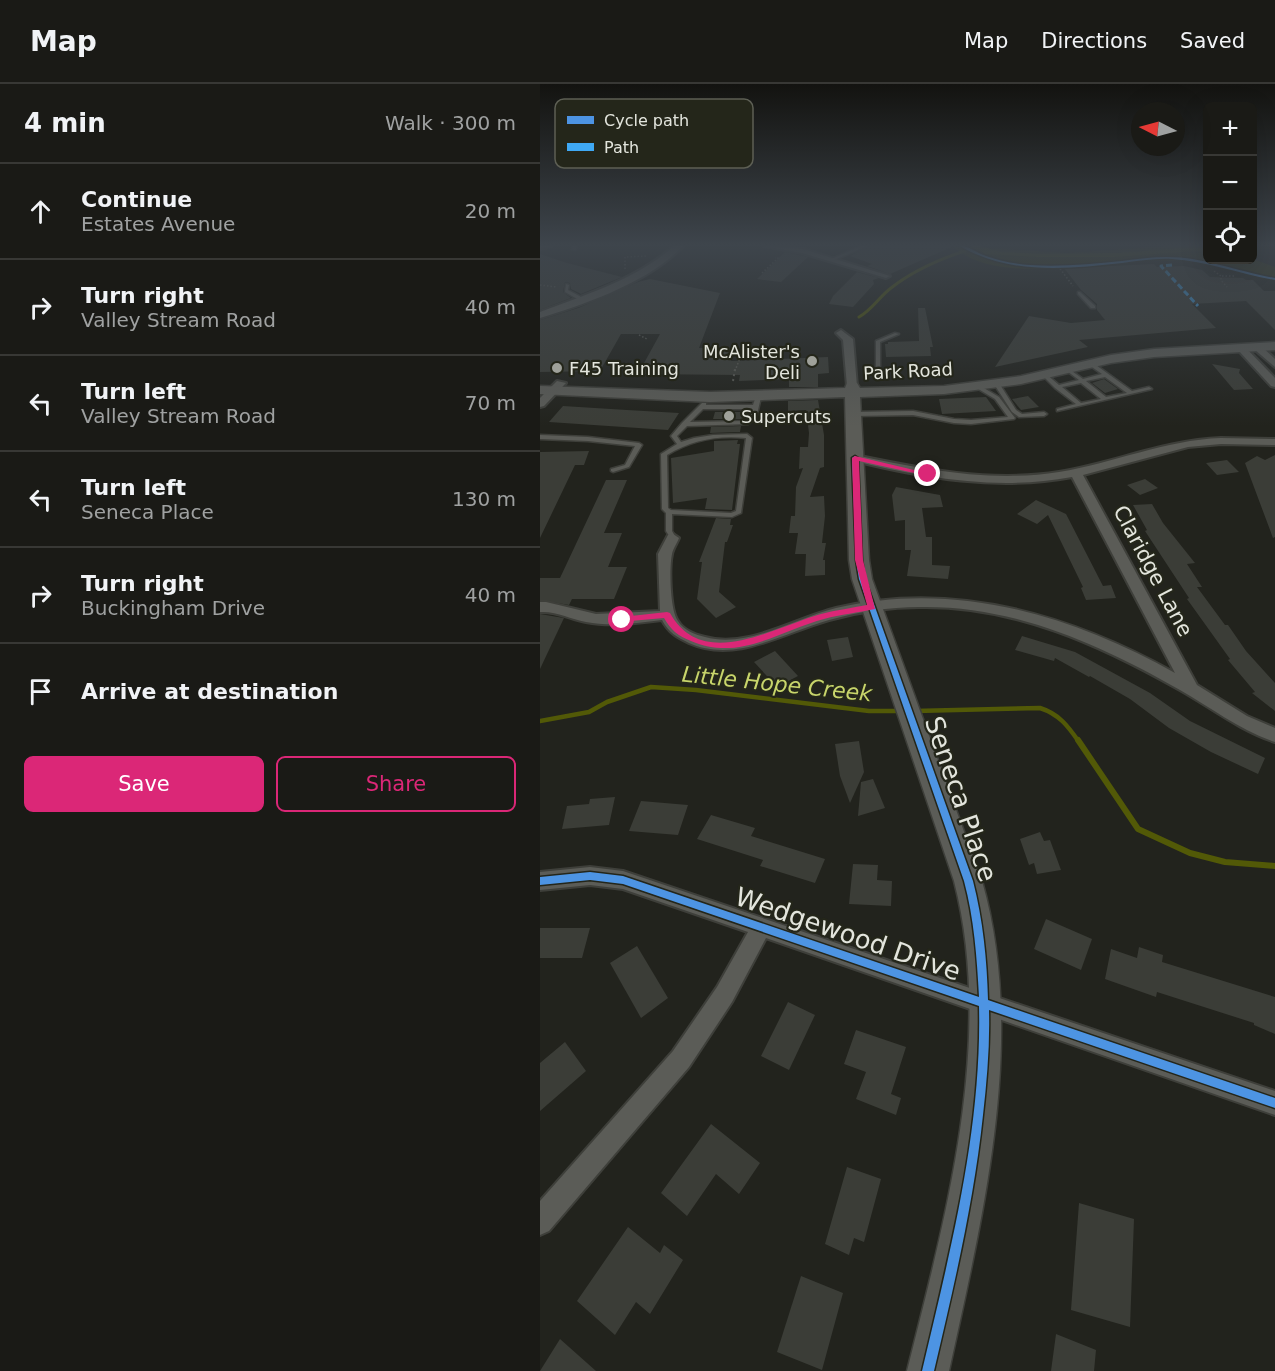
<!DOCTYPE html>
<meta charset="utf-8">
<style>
:root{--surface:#1a1a16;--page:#23231f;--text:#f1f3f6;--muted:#9fa1a1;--line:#383835;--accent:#db2777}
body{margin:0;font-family:"DejaVu Sans",sans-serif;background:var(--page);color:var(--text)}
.controls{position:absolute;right:18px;top:18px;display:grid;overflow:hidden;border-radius:9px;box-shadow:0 6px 24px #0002}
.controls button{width:54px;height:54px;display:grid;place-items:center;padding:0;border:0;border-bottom:2px solid var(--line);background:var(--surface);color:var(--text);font:30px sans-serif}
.compass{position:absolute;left:591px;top:18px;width:54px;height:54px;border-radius:50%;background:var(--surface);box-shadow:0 6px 24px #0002;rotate:276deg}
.stop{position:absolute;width:18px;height:18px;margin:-14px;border:4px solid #db2777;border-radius:50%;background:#fff}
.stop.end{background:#db2777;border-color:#fff;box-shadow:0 2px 6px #0008}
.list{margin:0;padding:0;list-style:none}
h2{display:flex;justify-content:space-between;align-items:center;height:78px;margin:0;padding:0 24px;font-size:26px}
h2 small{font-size:20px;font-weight:400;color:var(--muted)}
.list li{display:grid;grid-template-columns:39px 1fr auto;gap:18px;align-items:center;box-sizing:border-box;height:96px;padding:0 24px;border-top:2px solid var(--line)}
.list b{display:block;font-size:22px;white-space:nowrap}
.list p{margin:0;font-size:20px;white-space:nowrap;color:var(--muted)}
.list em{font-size:20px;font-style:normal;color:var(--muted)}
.actions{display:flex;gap:12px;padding:18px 24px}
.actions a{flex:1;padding:14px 0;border:2px solid var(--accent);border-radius:9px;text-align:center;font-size:21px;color:var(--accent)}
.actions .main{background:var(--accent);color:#fff}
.icon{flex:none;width:33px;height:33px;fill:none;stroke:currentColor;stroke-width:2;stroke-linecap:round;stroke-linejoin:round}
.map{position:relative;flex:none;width:735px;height:1287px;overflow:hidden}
header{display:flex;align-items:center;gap:36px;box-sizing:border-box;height:84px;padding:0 30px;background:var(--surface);border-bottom:2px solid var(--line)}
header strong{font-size:28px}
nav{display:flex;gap:33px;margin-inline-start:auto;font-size:21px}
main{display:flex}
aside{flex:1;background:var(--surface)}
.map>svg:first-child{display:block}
</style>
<header>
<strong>Map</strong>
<nav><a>Map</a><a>Directions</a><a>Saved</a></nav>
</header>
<main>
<aside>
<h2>4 min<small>Walk · 300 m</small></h2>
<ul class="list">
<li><svg class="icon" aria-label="ahead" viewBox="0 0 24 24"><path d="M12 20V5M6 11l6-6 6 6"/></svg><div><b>Continue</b><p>Estates Avenue</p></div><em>20 m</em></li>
<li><svg class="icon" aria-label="right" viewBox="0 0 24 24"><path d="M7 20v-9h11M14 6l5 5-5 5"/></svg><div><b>Turn right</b><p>Valley Stream Road</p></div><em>40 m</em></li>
<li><svg class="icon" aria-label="left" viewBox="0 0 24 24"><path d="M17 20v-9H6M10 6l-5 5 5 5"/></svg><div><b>Turn left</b><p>Valley Stream Road</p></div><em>70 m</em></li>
<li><svg class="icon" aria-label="left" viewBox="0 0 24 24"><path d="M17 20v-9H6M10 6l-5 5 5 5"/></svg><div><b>Turn left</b><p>Seneca Place</p></div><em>130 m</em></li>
<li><svg class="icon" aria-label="right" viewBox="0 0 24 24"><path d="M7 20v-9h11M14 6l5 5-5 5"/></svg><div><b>Turn right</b><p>Buckingham Drive</p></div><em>40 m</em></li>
<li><svg class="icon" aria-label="arrive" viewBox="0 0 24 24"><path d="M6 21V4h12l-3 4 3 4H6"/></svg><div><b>Arrive at destination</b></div></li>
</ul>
<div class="actions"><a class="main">Save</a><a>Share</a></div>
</aside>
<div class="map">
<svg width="735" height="1287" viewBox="0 0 735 1287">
<rect width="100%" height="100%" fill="#22231d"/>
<path fill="#393e0e" d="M413 162 527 169 628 162H667L668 176 713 175 735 183V197C706 190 676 179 646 177 629 177 612 176 595 177 547 180 451 200 413 162Z"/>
<path fill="#525907" d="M431 162H440L461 168 503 170 578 169 667 162 668 166 573 173H499L446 170Z"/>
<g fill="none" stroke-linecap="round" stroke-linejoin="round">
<path stroke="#525907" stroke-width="3" d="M319 233C332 226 339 213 351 204 375 185 407 172 437 163"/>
<g stroke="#525907" stroke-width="4.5">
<path d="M375 627 500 624C519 630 528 642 539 658"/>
<path d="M0 637 49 628 67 618 111 603 156 606 329 627H363"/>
</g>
<path stroke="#525907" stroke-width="6" d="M538 656 598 745 650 769 685 778 735 782"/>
</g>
<g fill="#3b3d37">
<path d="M329 162H414L350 190 327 182 332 180 310 172Z"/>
<path d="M245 168 268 173 241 198 217 195Z"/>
<path d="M0 170 27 179 82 193 41 210 31 205 30 199 25 198 23 208 31 214 0 226Z"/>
<path d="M614 180 617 183 644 182 662 186 670 193 703 194 706 196H713L724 207H735V246L706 217 652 220 676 244 539 256 548 263 455 283 489 232 531 239 565 236 557 226V220L541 206 524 184Z"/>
<path d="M317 188 339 194 333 196 334 200 313 223 289 220 293 212Z"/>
<path d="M110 195 180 209 159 264 196 265 191 277 288 273 289 289 278 290V303H249V295L199 297 200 291 98 290 120 250H81L60 287 0 288V236L38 224 98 198Z"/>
<path d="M378 224H385L393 263H390L391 272 346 273 345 260H348V258L379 257Z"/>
<path d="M672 280 700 285 699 289 713 305 694 306Z"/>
<path d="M564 295 578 305 565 309 552 299Z"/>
<path d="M488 312 499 323 481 326 472 315Z"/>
<path d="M446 313 456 327 402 330 399 315Z"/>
<path d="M278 316 284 351V383L280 384 270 413 284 412 285 432 282 459H286L283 476H285V491L265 492 266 470H255L258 449H249L251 432H255L256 403 263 384 259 385 260 363H268L269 349 266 326 248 327V317Z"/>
<path d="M23 322 87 326 139 329 128 346 9 338Z"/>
<path d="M175 328H205L203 335H173Z"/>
<path d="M201 342 200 348 170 349 171 343Z"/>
<path d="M198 356 197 360H200L192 426 165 425 167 414 133 419 131 374 174 367V357Z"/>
<path d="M49 367 44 381H35L0 454V368Z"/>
<path d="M735 371V453L733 454 705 379 717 372 725 376Z"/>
<path d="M687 376 699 388 677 391 666 379Z"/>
<path d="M605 395 618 404 600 411 587 401Z"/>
<path d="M66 396H87L64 449H82L68 483H87L74 515H32L29 521 0 516V494H20Z"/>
<path d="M356 403 400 411 403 423 382 424 386 453H392V481L410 482 408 495 367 492 371 466H365V436L355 437 352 411Z"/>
<path d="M496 416 526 430 563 502 571 501 576 514 546 516 541 504 543 503 508 431 497 440 477 430Z"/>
<path d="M612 420 623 439 655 479 647 480 662 503H657L685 541H688L706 567 735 599V627L712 609 715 608 688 576 690 575 647 515 649 514 605 447 607 446 593 421Z"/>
<path d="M176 434 191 435 190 441H193L187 458H185L179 508 196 523 176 534 157 515 162 478H159Z"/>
<path d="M0 530 24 534 0 585Z"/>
<path d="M482 552 535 568 610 609 650 637 725 674 718 690 671 668 629 644 590 615 550 592 549 593 515 574 514 577 475 566Z"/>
<path d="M308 553 313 573 292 577 287 556Z"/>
<path d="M235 567 258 592 237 603 214 578Z"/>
<path d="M319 657 324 688 310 719 300 692 295 660Z"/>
<path d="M333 695 345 724 318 732 321 698Z"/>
<path d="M75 713 69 741 22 745 27 722 49 720 50 715Z"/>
<path d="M101 717 148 721 138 751 89 747Z"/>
<path d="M171 731 215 744 211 752 285 775 275 799 220 782 223 776 157 755Z"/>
<path d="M500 748 504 757 510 756 521 786 497 790 494 779 489 781 480 755Z"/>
<path d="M313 780 338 781 337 796 352 797 351 822 309 820Z"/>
<path d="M506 835 552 855 541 886 494 865Z"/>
<path d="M0 844H50L42 874H0Z"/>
<path d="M97 862 128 914 101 934 70 879Z"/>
<path d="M599 863 623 871 622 878 735 913V950L714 941V939L617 908 616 913 565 895 571 865 597 874Z"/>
<path d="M248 918 275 931 249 986 221 972Z"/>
<path d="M316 946 366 963 351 1010 361 1014 356 1031 316 1015 326 988 304 980Z"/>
<path d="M25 958 46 987 0 1027V979Z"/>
<path d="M171 1040 220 1079 199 1110 176 1090 147 1132 121 1109Z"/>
<path d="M307 1083 341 1095 324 1158 314 1154 309 1171 285 1160Z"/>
<path d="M539 1119 594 1135 590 1243 531 1226Z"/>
<path d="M88 1143 120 1169 124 1161 143 1176 110 1230 96 1218 75 1251 37 1217Z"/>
<path d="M261 1192 303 1209 282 1286 237 1268Z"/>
<path d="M516 1250 556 1266 554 1287H511Z"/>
<path d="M20 1255 56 1287H0Z"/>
</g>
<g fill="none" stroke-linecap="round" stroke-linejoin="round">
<defs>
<g id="lane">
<path d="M33 162H37L35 166 32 165Z"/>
<path d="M321 162H327L292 177 289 176Z"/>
<path d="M26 200 29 201 28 206 43 214V216H39L25 208Z"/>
<path d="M538 208H540L555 222V224H551L538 210Z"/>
<path d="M355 249 359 250 340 258V282L336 283V257Z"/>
<path d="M549 279H553L592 307 609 303 612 305 517 327V325L536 320 515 304 502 291 506 290 519 301 539 296 527 287V285H529L543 295 562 290 549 281ZM565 293 587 309 566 313 546 297ZM541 299 561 315 541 319 522 303Z"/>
<path d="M455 299H459L476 326 482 330 504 328 507 330 504 332 479 333 472 328 454 300Z"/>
<path d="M437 300 459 313 475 334 474 335 431 340 414 339 373 331 314 332 311 330 314 328 373 327 414 335 431 336 468 333 455 315 435 303 434 302Z"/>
<path d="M216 312 221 313 216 335 208 340 147 342 137 352 141 358 154 354 173 351 207 350 212 354 201 429 192 433 132 430V447L136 454 135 455H131L126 447V429L122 425 121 370 137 360 131 352 142 339 162 319H166V321H213ZM163 325H212L210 334 205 337 150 338ZM206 354 196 427 191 429 131 426 128 424 127 371C151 356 179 351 206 354Z"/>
<path d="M0 351 48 353 99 359 102 361 89 383 73 388 71 387V385L85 381 95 362 48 357 0 355Z"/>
</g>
<g id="street">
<path d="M0 162H11L0 165Z"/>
<path d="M134 162H143C109 198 46 220 0 234V228C47 210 95 196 134 162Z"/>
<path d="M224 162 263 165 350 192 346 194 262 169Z"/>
<path d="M301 246 313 255 317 302 312 305 307 302 303 256 296 249Z"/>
<path d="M714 261H720L735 275V283L714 265Z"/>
<path d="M698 262H704L735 294V303L731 302 698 266Z"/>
<path d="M17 297 26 299 4 322 0 323V314Z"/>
<path d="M681 354 735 355V361L681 360 648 363 543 391 657 601 707 632 735 644V658C699 646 672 624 640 606 559 560 473 521 379 523 349 523 318 528 289 536 245 548 196 580 149 559 137 553 129 549 122 536 97 539 71 543 46 538 30 535 17 527 0 528V518H6L56 530 120 527 118 470 128 451 133 450 139 454C137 459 133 465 132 470 129 484 130 527 138 537 143 546 156 551 165 553 208 565 255 534 296 524 415 496 531 531 635 589L532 393C458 407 383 394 311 376L309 374 315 371C382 385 451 399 519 388 574 379 625 356 681 354Z"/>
<path d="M50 783 83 787 735 1007V1031L226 854 192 918 149 983 9 1147 0 1151V1117L133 967 177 903 208 848 83 805 50 801 0 806V788Z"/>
</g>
<path id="secondary" d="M735 258V266L614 273 571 279 481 300 404 310 320 313 329 476 332 495 442 797C487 954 443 1131 409 1287H367C406 1132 455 955 414 797L312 495 309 476 305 313 170 318 0 310V302L170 308 305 304 307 299H317L320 304 404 302 481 292 571 271 614 265Z"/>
</defs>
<use href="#lane" stroke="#3e3f3a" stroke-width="3"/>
<use href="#street" stroke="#3e3f3a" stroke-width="4"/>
<use href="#secondary" stroke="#3e3f3a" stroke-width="3"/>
<g stroke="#595a54" stroke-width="1.5" stroke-dasharray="1.5 2" stroke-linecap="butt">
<path d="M518 182 533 202"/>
<path d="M85 185V173L106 172"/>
<path d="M674 187 681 192V196L687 203"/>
<path d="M222 189 238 174H235"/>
<path d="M682 192H694"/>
<path d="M0 201 17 203"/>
<path d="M99 251 107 255"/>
<path d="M195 287 205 261"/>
</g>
<path stroke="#595a54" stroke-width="2" stroke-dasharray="2 3" stroke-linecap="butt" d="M193 297 195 285"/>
<use href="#lane" fill="#5b5c57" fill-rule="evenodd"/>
<use href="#street" fill="#5b5c57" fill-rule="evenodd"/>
<use href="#secondary" fill="#5b5c57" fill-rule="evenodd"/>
<path stroke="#3fa9f5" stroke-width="3" stroke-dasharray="6 3" stroke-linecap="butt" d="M632 181 621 182 658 222"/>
<defs>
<g id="cycleway">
<path d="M420 162C429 162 437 169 446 172 460 177 475 180 490 181 521 183 551 180 582 177 597 175 612 173 627 173 664 173 699 188 735 194V196C700 190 667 177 632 175 615 174 598 177 582 179 527 185 469 191 420 162Z"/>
<path d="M315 372 318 374 322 476 325 495 433 797C443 836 447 876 448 916L735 1014V1024L449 926C450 961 447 996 443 1031 434 1117 414 1202 394 1287H382C410 1168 442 1046 439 922L83 800 50 796 0 801V793L50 788 83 792 439 913C437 874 434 834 424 797L319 495 316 476 312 374Z"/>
</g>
</defs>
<use href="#cycleway" stroke="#24261a" stroke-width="3"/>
<use href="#cycleway" fill="#4d94e3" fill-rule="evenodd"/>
</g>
<linearGradient id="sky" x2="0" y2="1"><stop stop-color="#131310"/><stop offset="0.47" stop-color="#3e454c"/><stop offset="1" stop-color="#3e454c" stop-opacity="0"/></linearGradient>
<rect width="735" height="342" fill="url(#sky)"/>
<path fill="#db2777" d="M315 372 391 390 388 392 319 377 323 476 335 525C318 529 301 530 284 535 239 547 199 578 151 557 138 552 131 546 124 534L79 538 77 536 82 533 127 528 130 529C163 588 234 543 281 530 296 526 312 524 327 521L315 476 312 374Z"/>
<g fill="#9fa19a" stroke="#24261a" stroke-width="2">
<circle cx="272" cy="277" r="6"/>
<circle cx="17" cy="284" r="6"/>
<circle cx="189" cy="332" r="6"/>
</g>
<g text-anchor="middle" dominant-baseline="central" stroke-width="4.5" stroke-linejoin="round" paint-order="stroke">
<g font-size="18" fill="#e3e5dd" stroke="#24261a" text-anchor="start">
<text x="260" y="267" text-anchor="end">McAlister's<tspan x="260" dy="21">Deli</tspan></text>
<text x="29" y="284">F45 Training</text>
<text x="201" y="332">Supercuts</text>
</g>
<g font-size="18" fill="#e3e5dd" stroke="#24261a">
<text transform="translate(368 287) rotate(-3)">Park Road</text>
</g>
<g font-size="21" fill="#e3e5dd" stroke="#24261a">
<text transform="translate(613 487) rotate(62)">Claridge Lane</text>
</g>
<g font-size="22" font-style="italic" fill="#c8d56b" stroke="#24261a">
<text transform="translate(237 600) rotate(6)">Little Hope Creek</text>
</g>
<g font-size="26" fill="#e3e5dd" stroke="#24261a">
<text transform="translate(421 715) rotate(71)">Seneca Place</text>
<text transform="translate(308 850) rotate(19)">Wedgewood Drive</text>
</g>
</g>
<rect x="15" y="15" width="198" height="69" rx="9" fill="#24261a" stroke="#5d5f54" stroke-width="1.5"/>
<rect x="27" y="32" width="27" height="8" fill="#4d94e3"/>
<rect x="27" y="59" width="27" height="8" fill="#3fa9f5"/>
<g font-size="16" fill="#e3e5dd">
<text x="64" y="42">Cycle path</text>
<text x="64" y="69">Path</text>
</g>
</svg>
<div class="controls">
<button>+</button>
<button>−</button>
<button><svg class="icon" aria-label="locate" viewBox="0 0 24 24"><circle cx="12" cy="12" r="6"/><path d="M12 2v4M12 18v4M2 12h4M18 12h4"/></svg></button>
</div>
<svg class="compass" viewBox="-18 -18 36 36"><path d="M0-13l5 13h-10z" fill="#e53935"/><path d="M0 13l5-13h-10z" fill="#9fa1a1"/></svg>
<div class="stop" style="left:82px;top:536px"></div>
<div class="stop end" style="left:388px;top:390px"></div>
</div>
</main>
